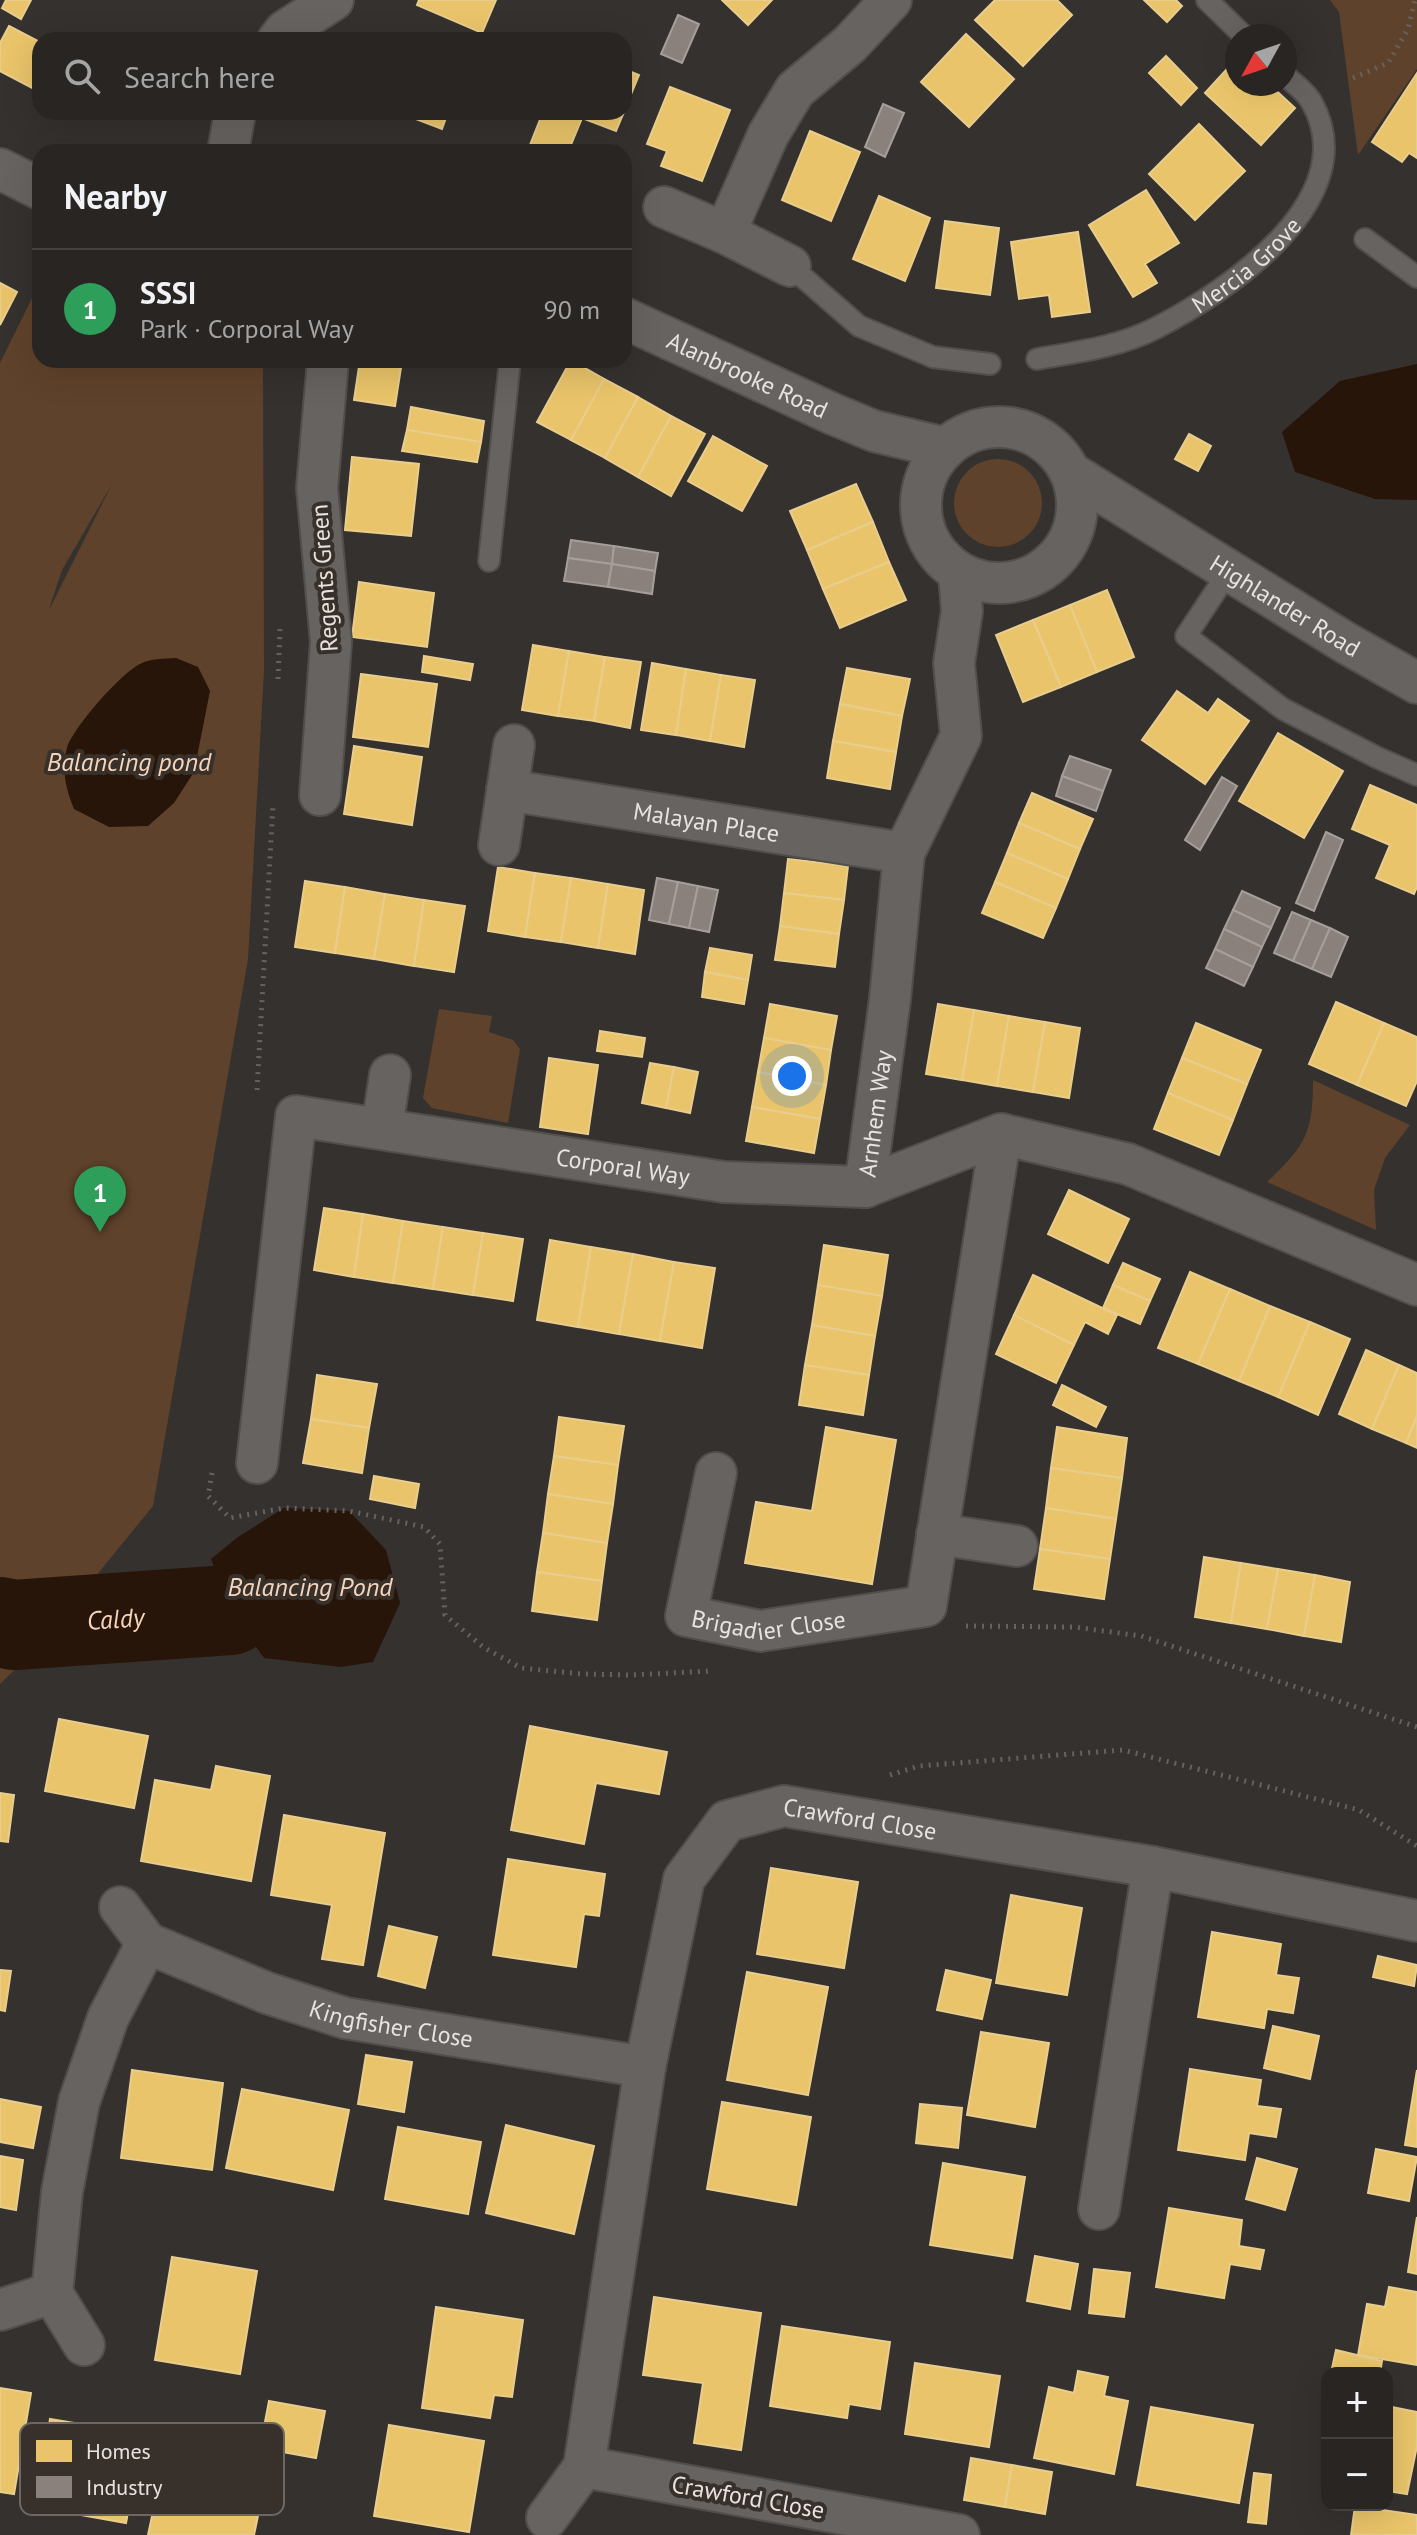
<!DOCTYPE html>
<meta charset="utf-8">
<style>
:root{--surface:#282522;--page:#34312f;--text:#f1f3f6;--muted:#a5a5a5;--line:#444240;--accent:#ea580c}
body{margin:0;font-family:"PT Sans",sans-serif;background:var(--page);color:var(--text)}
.controls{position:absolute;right:24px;bottom:24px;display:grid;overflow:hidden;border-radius:16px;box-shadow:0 8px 32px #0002}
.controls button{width:72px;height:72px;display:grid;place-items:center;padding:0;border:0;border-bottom:2px solid var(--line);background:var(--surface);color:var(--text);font:40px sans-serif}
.compass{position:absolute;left:1225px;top:24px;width:72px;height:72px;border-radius:50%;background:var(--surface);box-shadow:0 8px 32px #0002;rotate:230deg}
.you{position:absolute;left:792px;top:1076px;width:28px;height:28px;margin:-20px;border:6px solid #fff;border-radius:50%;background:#1a73e8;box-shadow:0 0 0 12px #1a73e833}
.badge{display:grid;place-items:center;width:52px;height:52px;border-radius:50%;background:var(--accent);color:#fff;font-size:26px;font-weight:700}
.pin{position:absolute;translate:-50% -66px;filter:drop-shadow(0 2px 4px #0008)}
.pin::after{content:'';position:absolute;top:42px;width:28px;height:24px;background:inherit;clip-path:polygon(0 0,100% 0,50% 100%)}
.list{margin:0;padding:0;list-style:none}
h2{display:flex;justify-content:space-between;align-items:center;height:104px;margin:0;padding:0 32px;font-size:34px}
h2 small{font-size:26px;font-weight:400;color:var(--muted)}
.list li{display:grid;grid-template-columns:52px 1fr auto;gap:24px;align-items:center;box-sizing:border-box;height:120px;padding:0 32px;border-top:2px solid var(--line)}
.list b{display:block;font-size:30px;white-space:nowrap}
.list p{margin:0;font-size:26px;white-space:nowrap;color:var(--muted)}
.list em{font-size:26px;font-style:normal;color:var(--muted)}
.icon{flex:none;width:44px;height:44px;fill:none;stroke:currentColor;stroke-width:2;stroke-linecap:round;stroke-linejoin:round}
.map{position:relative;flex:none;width:1417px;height:2535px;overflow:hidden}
.search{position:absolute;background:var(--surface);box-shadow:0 8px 32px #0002;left:32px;top:32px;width:600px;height:88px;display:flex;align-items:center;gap:20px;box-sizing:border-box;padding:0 28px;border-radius:24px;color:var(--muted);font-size:30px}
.panel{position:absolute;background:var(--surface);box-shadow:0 8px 32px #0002;left:32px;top:144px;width:600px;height:224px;border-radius:24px}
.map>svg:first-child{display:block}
</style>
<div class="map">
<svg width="1417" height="2535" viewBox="0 0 1417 2535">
<rect width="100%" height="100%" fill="#35312e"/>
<g fill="#5f422b" fill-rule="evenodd">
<path d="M1330 0H1417V69L1358 155 1339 12Z"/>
<path d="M40 282V360H263L264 670 248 959 153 1506 37 1648 0 1684V1641L37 1648 25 1611 0 1610V363ZM112 484 50 608 49 609 62 570Z"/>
<circle cx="998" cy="503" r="44"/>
<path d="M439 1009 492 1016 489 1032 513 1040 520 1049 508 1123 432 1108 423 1098Z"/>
<path d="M1313 1080 1410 1125 1385 1158 1374 1190 1376 1230 1267 1182C1305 1146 1313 1134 1313 1080Z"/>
</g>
<g fill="#261508">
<path d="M1417 364V500L1375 499 1295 472 1282 432 1340 381Z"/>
<path d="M176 658 198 667 210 691 194 772 174 803 148 826 109 827 74 809C66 789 61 770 67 748 73 728 120 674 140 664 151 658 164 659 176 658Z"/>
<path d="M284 1508 349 1511 386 1550 400 1603 373 1662 341 1667 264 1658 230 1610 211 1559 238 1537Z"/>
</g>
<g fill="#e9c46a" stroke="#e9cd8d" stroke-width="2">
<path d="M6 0H31L21 19 2 8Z"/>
<path d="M419 0H496L482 33 417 5Z"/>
<path d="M722 0H772L748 25Z"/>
<path d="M995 0H1057L1072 15 1023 66 975 20Z"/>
<path d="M1144 0H1176L1182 6 1167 22Z"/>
<path d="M9 26 40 42V92L0 71V43Z"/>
<path d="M966 34 1014 79 969 127 921 82Z"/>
<path d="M1166 56 1197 88 1181 105 1149 73Z"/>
<path d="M1237 58V84H1269L1295 108 1261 145 1205 93Z"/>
<path d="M624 69 639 75 624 111Z"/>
<path d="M1417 73V158L1409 153 1402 162 1372 142Z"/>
<path d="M670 87 730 110 702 181 661 166 667 151 647 144Z"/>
<path d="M406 112H448L442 129 405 115Z"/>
<path d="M543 112H624L616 131 582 118 568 152H532L528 150Z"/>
<path d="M1199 124 1245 171 1195 220 1149 174Z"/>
<path d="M810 131 860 152 831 221 782 200Z"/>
<path d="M1146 190 1179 243 1145 264 1157 283 1133 297 1089 225Z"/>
<path d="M879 196 930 218 905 281 853 259Z"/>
<path d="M945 221 999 228 990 295 936 288Z"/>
<path d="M1078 232 1090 312 1052 317 1049 295 1019 299 1011 242Z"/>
<path d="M0 283 17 292 0 325Z"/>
<path d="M360 360H443L442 366 402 361 395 406 354 400Z"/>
<path d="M571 360 604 379 571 440 537 422Z"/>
<path d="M604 379 638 397 605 458 571 440Z"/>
<path d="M638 397 671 416 638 477 605 458Z"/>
<path d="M411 407 484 421 481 442 407 430Z"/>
<path d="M671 416 705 434 671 496 638 477Z"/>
<path d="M407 430 481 442 477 462 402 451Z"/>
<path d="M1189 434 1211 446 1198 471 1175 459Z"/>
<path d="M713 436 767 466 742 511 688 481Z"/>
<path d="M352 457 419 464 411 536 345 530Z"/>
<path d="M856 484 873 522 807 550 790 511Z"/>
<path d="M873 522 889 562 823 589 807 550Z"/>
<path d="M889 562 906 600 840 628 823 589Z"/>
<path d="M359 582 434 593 427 647 352 637Z"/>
<path d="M1107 590 1134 657 1097 672 1070 605Z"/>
<path d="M1070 605 1097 672 1061 687 1033 620Z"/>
<path d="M1033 620 1061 687 1023 702 996 635Z"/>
<path d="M533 645 569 651 558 716 522 710Z"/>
<path d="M569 651 605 657 594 721 558 716Z"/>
<path d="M424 656 473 664 470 680 422 672Z"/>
<path d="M605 657 641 662 630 728 594 721Z"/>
<path d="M652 663 686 669 676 735 641 730Z"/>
<path d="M847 668 910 679 902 716 840 704Z"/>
<path d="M686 669 721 675 710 741 676 735Z"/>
<path d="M361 674 437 684 428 747 353 737Z"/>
<path d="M721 675 755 680 744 747 710 741Z"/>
<path d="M1177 691 1208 713 1218 699 1249 721 1205 784 1142 740Z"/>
<path d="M840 704 902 716 896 752 833 741Z"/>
<path d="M1278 733 1343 771 1304 838 1239 801Z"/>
<path d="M833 741 896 752 890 789 827 778Z"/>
<path d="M354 746 422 757 412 825 344 814Z"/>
<path d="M1370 785 1417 805V887L1414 894 1376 878 1390 845 1352 829Z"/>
<path d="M1032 793 1093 819 1080 849 1019 823Z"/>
<path d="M1019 823 1080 849 1068 879 1007 853Z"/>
<path d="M1007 853 1068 879 1056 908 995 882Z"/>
<path d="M788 859 848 866 844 900 784 893Z"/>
<path d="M498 867 535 873 525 937 488 931Z"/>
<path d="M535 873 571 878 561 942 525 937Z"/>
<path d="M571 878 608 884 598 948 561 942Z"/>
<path d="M305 881 345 887 335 953 295 947Z"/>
<path d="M995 882 1056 908 1043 938 982 913Z"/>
<path d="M608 884 644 890 635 954 598 948Z"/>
<path d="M345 887 385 894 374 959 335 953Z"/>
<path d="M784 893 844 900 839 934 780 926Z"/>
<path d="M385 894 424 900 414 966 374 959Z"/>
<path d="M424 900 465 906 454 972 414 966Z"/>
<path d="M780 926 839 934 835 967 775 960Z"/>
<path d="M710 948 752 955 748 980 705 972Z"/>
<path d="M705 972 748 980 744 1004 702 997Z"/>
<path d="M1336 1002 1384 1023 1357 1085 1309 1064Z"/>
<path d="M770 1004 837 1016 831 1050 764 1038Z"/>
<path d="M938 1004 974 1010 962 1080 926 1074Z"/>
<path d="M974 1010 1009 1016 997 1086 962 1080Z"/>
<path d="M1009 1016 1045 1022 1033 1092 997 1086Z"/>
<path d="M1045 1022 1080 1028 1069 1098 1033 1092Z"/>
<path d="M1196 1023 1261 1050 1247 1084 1182 1058Z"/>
<path d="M1384 1023 1417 1037V1081L1406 1106 1357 1085Z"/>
<path d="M600 1031 645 1038 642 1057 597 1051Z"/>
<path d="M764 1038 831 1050 826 1085 758 1072Z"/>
<path d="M549 1058 598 1065 588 1134 540 1127Z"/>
<path d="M1182 1058 1247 1084 1233 1120 1168 1093Z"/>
<path d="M650 1063 674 1067 666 1108 642 1103Z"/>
<path d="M674 1067 698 1072 690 1113 666 1108Z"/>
<path d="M758 1072 826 1085 820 1119 752 1107Z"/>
<path d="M1168 1093 1233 1120 1219 1155 1154 1129Z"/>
<path d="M752 1107 820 1119 814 1153 746 1141Z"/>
<path d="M1069 1190 1129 1219 1108 1263 1048 1234Z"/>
<path d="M324 1208 363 1214 354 1277 314 1270Z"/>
<path d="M363 1214 403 1221 393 1283 354 1277Z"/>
<path d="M403 1221 443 1227 433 1289 393 1283Z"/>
<path d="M443 1227 483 1233 473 1295 433 1289Z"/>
<path d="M483 1233 523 1239 513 1301 473 1295Z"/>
<path d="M550 1240 591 1247 578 1327 537 1320Z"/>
<path d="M824 1245 888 1255 882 1296 818 1285Z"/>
<path d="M591 1247 633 1254 619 1334 578 1327Z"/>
<path d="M633 1254 674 1262 660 1341 619 1334Z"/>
<path d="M674 1262 715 1268 702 1348 660 1341Z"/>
<path d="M1123 1263 1160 1279 1150 1301 1113 1285Z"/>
<path d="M1190 1272 1230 1289 1198 1364 1158 1348Z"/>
<path d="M1033 1275 1117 1315 1108 1334 1085 1322 1074 1345 1014 1315Z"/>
<path d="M818 1285 882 1296 875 1336 812 1325Z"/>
<path d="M1113 1285 1150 1301 1140 1324 1103 1308Z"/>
<path d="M1230 1289 1270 1306 1239 1381 1198 1364Z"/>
<path d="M1270 1306 1310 1322 1278 1397 1239 1381Z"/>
<path d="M1014 1315 1074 1345 1056 1383 996 1354Z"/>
<path d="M1310 1322 1350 1339 1318 1415 1278 1397Z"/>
<path d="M812 1325 875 1336 869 1375 805 1365Z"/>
<path d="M1366 1350 1399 1365 1372 1429 1339 1414Z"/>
<path d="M805 1365 869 1375 863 1415 799 1405Z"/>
<path d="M1399 1365 1417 1373V1416L1406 1443 1372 1429Z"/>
<path d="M317 1375 377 1384 369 1428 311 1419Z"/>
<path d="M1062 1385 1106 1407 1096 1427 1053 1405Z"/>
<path d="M1417 1416V1448L1406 1443Z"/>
<path d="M559 1417 624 1426 618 1465 554 1456Z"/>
<path d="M311 1419 369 1428 362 1473 303 1463Z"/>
<path d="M826 1427 896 1440 872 1584 745 1563 756 1502 812 1511Z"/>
<path d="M1057 1427 1127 1438 1122 1478 1051 1468Z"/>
<path d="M554 1456 618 1465 613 1504 548 1494Z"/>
<path d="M1051 1468 1122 1478 1116 1519 1046 1508Z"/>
<path d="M374 1476 419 1484 415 1508 370 1499Z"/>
<path d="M548 1494 613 1504 607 1543 543 1533Z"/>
<path d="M1046 1508 1116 1519 1110 1559 1040 1549Z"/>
<path d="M543 1533 607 1543 602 1581 537 1572Z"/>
<path d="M1040 1549 1110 1559 1104 1599 1034 1589Z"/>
<path d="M1204 1557 1241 1563 1231 1623 1195 1617Z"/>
<path d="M1241 1563 1278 1569 1267 1629 1231 1623Z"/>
<path d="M1278 1569 1315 1575 1304 1636 1267 1629Z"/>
<path d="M537 1572 602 1581 597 1620 532 1611Z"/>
<path d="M1315 1575 1350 1582 1341 1642 1304 1636Z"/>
<path d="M59 1719 148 1736 134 1808 45 1791Z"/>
<path d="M530 1726 667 1752 659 1794 596 1783 584 1844 511 1830Z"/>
<path d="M216 1766 270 1776 251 1881 141 1861 155 1780 211 1790Z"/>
<path d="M0 1793 14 1795 8 1842 0 1841Z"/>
<path d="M284 1815 385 1833 363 1965 322 1959 332 1905 271 1895Z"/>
<path d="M508 1859 605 1874 599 1916 584 1914 576 1967 493 1955Z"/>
<path d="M771 1868 858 1882 844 1968 757 1954Z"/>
<path d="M1011 1895 1082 1908 1067 1995 996 1983Z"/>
<path d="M389 1926 437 1937 425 1988 378 1976Z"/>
<path d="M1212 1932 1281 1944 1276 1975 1299 1978 1293 2013 1267 2009 1264 2028 1198 2017Z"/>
<path d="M1378 1956 1417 1965 1414 1986 1373 1977Z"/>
<path d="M0 1970 11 1971 5 2011 0 2010Z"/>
<path d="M946 1970 991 1980 982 2019 937 2010Z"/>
<path d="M747 1972 828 1987 808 2095 727 2080Z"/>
<path d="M1273 2026 1319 2036 1310 2079 1264 2068Z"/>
<path d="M981 2032 1049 2043 1035 2127 967 2115Z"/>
<path d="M366 2055 412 2062 404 2112 358 2104Z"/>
<path d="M1190 2069 1261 2080 1257 2106 1281 2109 1276 2137 1249 2133 1245 2160 1178 2150Z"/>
<path d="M132 2070 223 2083 212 2170 121 2158Z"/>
<path d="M1417 2070V2147L1405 2145Z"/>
<path d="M242 2089 349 2110 333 2190 226 2168Z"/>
<path d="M0 2099 41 2107 33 2148 0 2142Z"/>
<path d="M722 2102 811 2117 796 2205 707 2189Z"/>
<path d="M920 2104 962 2108 958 2148 916 2143Z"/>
<path d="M506 2125 594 2146 574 2234 486 2213Z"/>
<path d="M398 2127 481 2142 468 2214 385 2199Z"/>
<path d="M1376 2149 1417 2157 1409 2201 1368 2193Z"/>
<path d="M0 2156 23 2160 16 2210 0 2207Z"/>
<path d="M1257 2158 1297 2169 1285 2210 1246 2199Z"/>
<path d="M943 2163 1025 2177 1012 2258 930 2245Z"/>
<path d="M1169 2208 1242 2220 1239 2246 1264 2250 1260 2269 1230 2264 1224 2298 1156 2287Z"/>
<path d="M1417 2217V2274L1408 2272Z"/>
<path d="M1035 2256 1078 2264 1070 2309 1027 2301Z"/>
<path d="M172 2257 257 2271 240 2374 155 2360Z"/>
<path d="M1094 2269 1130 2273 1124 2317 1089 2313Z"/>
<path d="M1389 2287 1417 2292V2365L1358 2355 1367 2304 1385 2307Z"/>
<path d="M654 2297 761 2313 741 2450 694 2443 703 2383 643 2375Z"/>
<path d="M436 2307 523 2320 512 2397 494 2395 490 2418 422 2408Z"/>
<path d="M782 2326 890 2342 880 2409 849 2404 847 2418 770 2406Z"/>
<path d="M1336 2350 1382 2361 1380 2373H1331Z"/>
<path d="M915 2363 1000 2376 989 2447 905 2434Z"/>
<path d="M1078 2371 1108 2377 1104 2396 1128 2401 1114 2474 1034 2458 1049 2387 1074 2393Z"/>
<path d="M0 2388 31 2393 14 2494 0 2492Z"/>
<path d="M269 2401 325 2411 316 2458 260 2448Z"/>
<path d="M1387 2406 1417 2412V2446L1407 2494 1387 2491Z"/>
<path d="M1151 2407 1253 2425 1239 2503 1137 2485Z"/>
<path d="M50 2419 142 2434 126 2523 36 2507Z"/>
<path d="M389 2425 484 2441 469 2532 374 2516Z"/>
<path d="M971 2458 1012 2465 1005 2507 964 2500Z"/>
<path d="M163 2465 264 2487 254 2535H148Z"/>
<path d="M1012 2465 1052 2472 1045 2514 1005 2507Z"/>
<path d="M1254 2473 1271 2475 1266 2524 1248 2522Z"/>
<path d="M1355 2506 1417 2515V2535H1351Z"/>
</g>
<g fill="#8a817c" stroke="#a69e9a" stroke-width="2">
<path d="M678 15 699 24 682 63 661 54Z"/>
<path d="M883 104 904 113 885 157 865 147Z"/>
<path d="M571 540 614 546 612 564 568 558Z"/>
<path d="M614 546 658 553 655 571 612 564Z"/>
<path d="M568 558 612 564 608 587 564 581Z"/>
<path d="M612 564 655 571 652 594 608 587Z"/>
<path d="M1070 756 1111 770 1103 791 1062 776Z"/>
<path d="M1062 776 1103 791 1096 811 1056 796Z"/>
<path d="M1222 777 1237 786 1200 850 1185 840Z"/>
<path d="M1326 832 1343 840 1314 911 1296 903Z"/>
<path d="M657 878 678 882 669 924 649 920Z"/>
<path d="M678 882 698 886 689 928 669 924Z"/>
<path d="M698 886 718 890 709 932 689 928Z"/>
<path d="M1242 891 1280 908 1271 928 1233 910Z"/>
<path d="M1233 910 1271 928 1262 947 1224 929Z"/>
<path d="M1292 912 1311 920 1293 961 1274 953Z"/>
<path d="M1311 920 1330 928 1312 969 1293 961Z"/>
<path d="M1330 928 1348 937 1331 977 1312 969Z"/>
<path d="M1224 929 1262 947 1253 967 1215 949Z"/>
<path d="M1215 949 1253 967 1244 986 1206 968Z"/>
</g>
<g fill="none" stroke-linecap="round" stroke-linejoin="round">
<path stroke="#261508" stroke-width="90" id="s1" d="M0 1622 14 1625 230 1610"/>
<defs>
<g id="lane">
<path d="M1207 0 1244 36"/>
<path d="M1365 239 1417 277"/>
<path d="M790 266 859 326 933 357 990 364"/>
<path id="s2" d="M1037 359C1077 352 1119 347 1156 328 1228 291 1367 198 1311 101 1305 91 1293 83 1285 75"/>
<path d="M489 561 510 360"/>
<path d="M1229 571 1186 636 1283 709 1376 757 1417 775"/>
</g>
<g id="street">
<path d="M278 40 285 31 333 0"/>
<path d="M228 152 235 112"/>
<path d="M0 169 40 189"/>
<path d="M664 207 725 233"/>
<path d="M790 266 725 233 768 135 795 90 850 44 891 0"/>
<path id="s3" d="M624 318 833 414 874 431 945 448"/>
<circle cx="999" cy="505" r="78"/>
<path id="s4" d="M1071 473 1346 643 1417 683"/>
<path id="s5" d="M507 790 904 853"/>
<path d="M320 795 331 642 317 488 328 360"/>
<path d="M499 845 514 745"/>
<path d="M382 1128 390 1075"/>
<path id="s6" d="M865 1187 890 999 904 853 961 736 954 663 962 611 959 574"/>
<path id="s7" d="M257 1463 296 1116 724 1182 865 1187 1001 1134 1128 1164 1417 1285"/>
<path id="s8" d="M716 1473 686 1616 760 1631 926 1606 1001 1134"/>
<path d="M937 1534 1017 1546"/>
<path d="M120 1907 147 1943"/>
<path d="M1099 2209 1153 1867"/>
<path d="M0 2310 52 2293"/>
<path id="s9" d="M84 2345 52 2293 62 2192 79 2102 108 2018 147 1943 267 1993 345 2018 645 2067"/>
<path d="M547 2518 584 2467"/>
<path id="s10" d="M959 2535 584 2467 645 2067 684 1879 727 1821 784 1806 1153 1867 1417 1921"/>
</g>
</defs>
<use href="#lane" stroke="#514e4b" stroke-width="24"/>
<use href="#street" stroke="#514e4b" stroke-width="44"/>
<g stroke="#656361" stroke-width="5" stroke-dasharray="2 6" stroke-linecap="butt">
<path d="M1353 78 1388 63 1408 29 1415 0"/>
<path d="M278 679 280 629"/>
<path d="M257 1090 273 805"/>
<path d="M212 1473 208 1496 230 1518 284 1508 349 1511 424 1527 440 1544 445 1615 483 1647 521 1668 582 1674 630 1675 712 1671"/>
<path d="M966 1626 1074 1627 1141 1636 1417 1727"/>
<path d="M890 1775 919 1766 1123 1750 1359 1810 1417 1846"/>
</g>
<use href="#lane" stroke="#666361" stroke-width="20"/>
<use href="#street" stroke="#666361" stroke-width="40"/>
</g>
<g text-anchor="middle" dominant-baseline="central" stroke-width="8" stroke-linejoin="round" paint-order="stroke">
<g font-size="24" fill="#e8e3e0" stroke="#38312b">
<text stroke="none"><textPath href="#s2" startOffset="234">Mercia Grove</textPath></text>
<text stroke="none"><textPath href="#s3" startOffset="136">Alanbrooke Road</textPath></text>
<text transform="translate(324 578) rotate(-94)">Regents Green</text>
<text stroke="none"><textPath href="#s4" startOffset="252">Highlander Road</textPath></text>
<text stroke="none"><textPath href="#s5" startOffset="202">Malayan Place</textPath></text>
<text stroke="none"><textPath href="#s6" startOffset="74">Arnhem Way</textPath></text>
<text stroke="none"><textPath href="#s7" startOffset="680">Corporal Way</textPath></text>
<text stroke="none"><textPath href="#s8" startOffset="230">Brigadier Close</textPath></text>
<text stroke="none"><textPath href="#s10" startOffset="1186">Crawford Close</textPath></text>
<text stroke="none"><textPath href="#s9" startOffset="686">Kingfisher Close</textPath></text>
<text transform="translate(748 2497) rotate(10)">Crawford Close</text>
</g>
<g font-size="26" font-style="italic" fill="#f6d4bb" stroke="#38312b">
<text x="129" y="761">Balancing pond</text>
<text x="310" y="1586">Balancing Pond</text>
<text stroke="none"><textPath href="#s1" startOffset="116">Caldy</textPath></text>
</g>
</g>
<rect x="20" y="2423" width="264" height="92" rx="12" fill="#38312b" stroke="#6d6661" stroke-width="2"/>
<rect x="36" y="2440" width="36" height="22" fill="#e9c46a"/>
<rect x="36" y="2476" width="36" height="22" fill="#8a817c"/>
<g font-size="22" fill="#e8e3e0">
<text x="86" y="2459">Homes</text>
<text x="86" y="2495">Industry</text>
</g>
</svg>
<div class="controls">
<button>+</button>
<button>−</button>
</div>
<svg class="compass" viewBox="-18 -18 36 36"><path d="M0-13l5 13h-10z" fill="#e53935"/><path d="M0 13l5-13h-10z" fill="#a5a5a5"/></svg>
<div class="you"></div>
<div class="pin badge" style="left:100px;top:1232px;background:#2e9e5b">1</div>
<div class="search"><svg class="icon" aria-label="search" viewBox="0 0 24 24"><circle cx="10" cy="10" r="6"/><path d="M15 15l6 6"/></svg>Search here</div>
<section class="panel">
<h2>Nearby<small></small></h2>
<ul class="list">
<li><span class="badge" style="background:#2e9e5b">1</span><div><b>SSSI</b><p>Park · Corporal Way</p></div><em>90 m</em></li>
</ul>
</section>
</div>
